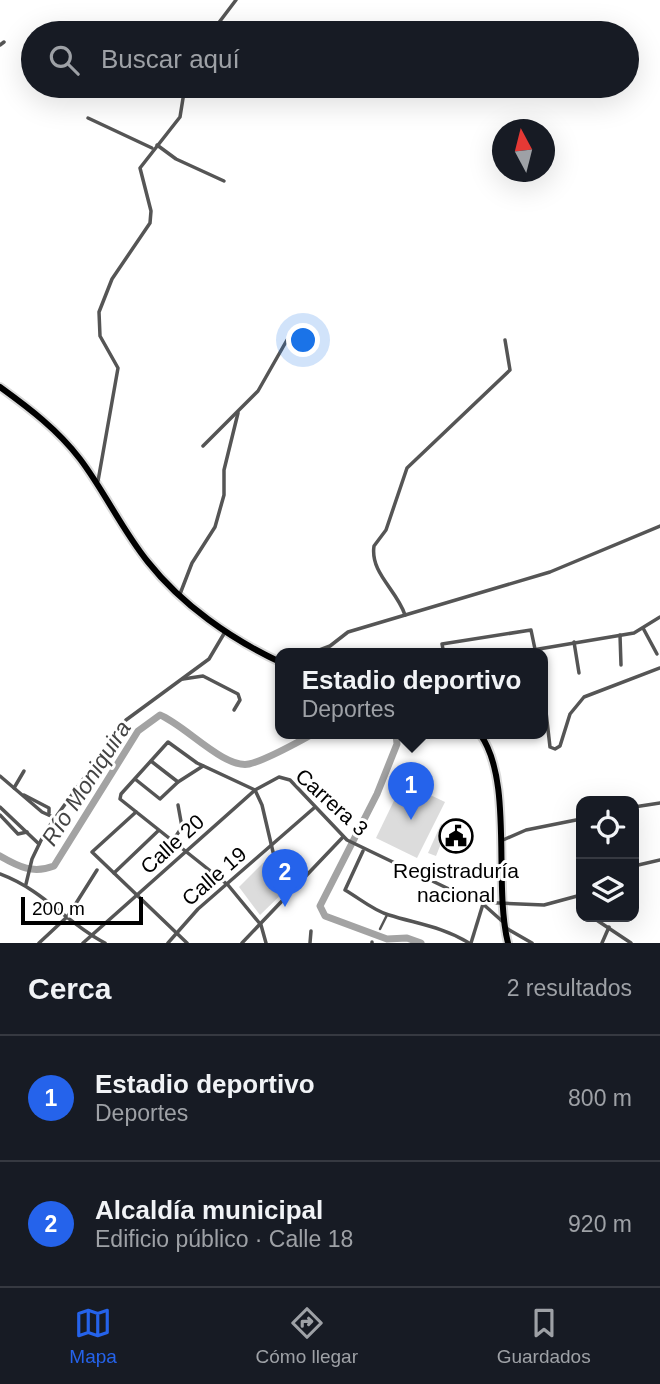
<!DOCTYPE html>
<html lang="es">
<meta charset="utf-8">
<style>
:root{--surface:#171b24;--page:#20242c;--text:#f1f3f6;--muted:#9ea1a6;--line:#363941;--accent:#2563eb}
body{margin:0;font-family:Arial,sans-serif;background:var(--page);color:var(--text)}
.controls{position:absolute;right:21px;bottom:21px;display:grid;overflow:hidden;border-radius:14px;box-shadow:0 7px 28px #0002}
.controls button{width:63px;height:63px;display:grid;place-items:center;padding:0;border:0;border-bottom:2px solid var(--line);background:var(--surface);color:var(--text);font:35px sans-serif}
.compass{position:absolute;left:492px;top:119px;width:63px;height:63px;border-radius:50%;background:var(--surface);box-shadow:0 7px 28px #0002;rotate:353deg}
.scale{position:absolute;left:21px;bottom:18px;width:122px;box-sizing:border-box;padding-left:7px;border:4px solid #000;border-top:0;font-size:19px;line-height:24px;white-space:nowrap;color:#000;-webkit-text-stroke:5px #fff;paint-order:stroke}
.you{position:absolute;left:304px;top:341px;width:24px;height:24px;margin:-18px;border:5px solid #fff;border-radius:50%;background:#1a73e8;box-shadow:0 0 0 10px #1a73e833}
.badge{display:grid;place-items:center;width:46px;height:46px;border-radius:50%;background:var(--accent);color:#fff;font-size:23px;font-weight:700}
.pin{position:absolute;translate:-50% -58px;filter:drop-shadow(0 2px 4px #0008)}
.pin::after{content:'';position:absolute;top:37px;width:24px;height:21px;background:inherit;clip-path:polygon(0 0,100% 0,50% 100%)}
.popup{position:absolute;left:275px;top:648px;width:273px;height:91px;box-sizing:border-box;display:grid;place-content:center;border-radius:14px;background:var(--surface);filter:drop-shadow(0 2px 5px #0005);font-size:23px;white-space:nowrap;color:var(--muted)}
.popup b{font-size:26px;color:var(--text)}
.popup::after{content:'';position:absolute;left:50%;top:100%;margin-left:-14px;border:14px solid transparent;border-top-color:var(--surface)}
.list{margin:0;padding:0;list-style:none}
h2{display:flex;justify-content:space-between;align-items:center;height:91px;margin:0;padding:0 28px;font-size:30px}
h2 small{font-size:23px;font-weight:400;color:var(--muted)}
.list li{display:grid;grid-template-columns:46px 1fr auto;gap:21px;align-items:center;box-sizing:border-box;height:126px;padding:0 28px;border-top:2px solid var(--line)}
.list b{display:block;font-size:26px;white-space:nowrap}
.list p{margin:0;font-size:23px;white-space:nowrap;color:var(--muted)}
.list em{font-size:23px;font-style:normal;color:var(--muted)}
.icon{flex:none;width:38px;height:38px;fill:none;stroke:currentColor;stroke-width:2;stroke-linecap:round;stroke-linejoin:round}
.map{position:relative;flex:none;width:660px;height:943px;overflow:hidden}
.search{position:absolute;background:var(--surface);box-shadow:0 7px 28px #0002;left:21px;right:21px;top:21px;height:77px;display:flex;align-items:center;gap:18px;box-sizing:border-box;padding:0 24px;border-radius:38px;color:var(--muted);font-size:26px}
.sheet{height:343px;background:var(--surface)}
nav{display:flex;justify-content:space-around;align-items:center;box-sizing:border-box;height:98px;border-top:2px solid var(--line);background:var(--surface);font-size:19px;color:var(--muted)}
nav a{display:grid;justify-items:center;gap:4px}
nav .on{color:var(--accent)}
.map>svg:first-child{display:block}
</style>
<div class="map">
<svg width="660" height="943" viewBox="0 0 660 943">
<rect width="100%" height="100%" fill="#fff"/>
<g fill="#dcdcdc">
<path d="M403 782 445 802 417 858 376 838Z"/>
<path d="M441 824 448 826 436 856 428 853Z"/>
<path d="M268 858 290 886 260 915 239 887Z"/>
</g>
<g fill="none" stroke-linecap="round" stroke-linejoin="round">
<g stroke="#a3a3a3" stroke-width="7">
<path d="M396 734 397 744 377 794 320 906 325 916 387 939 407 938 421 943"/>
<path d="M0 856C19 867 33 874 54 866L138 731 160 715C185 725 224 769 249 764 267 760 296 743 313 734"/>
</g>
<defs>
<g id="primary">
<path d="M0 387C29 408 58 430 80 459 105 492 122 530 148 562 182 605 231 639 280 662"/>
<path d="M480 734C514 781 493 884 508 943"/>
</g>
</defs>
<use href="#primary" stroke="#dbdbdb" stroke-width="10"/>
<path stroke="#555" stroke-width="2.5" d="M380 929 387 915"/>
<g stroke="#555" stroke-width="3.5">
<path d="M211 33 236 0"/>
<path d="M0 45 4 42"/>
<path d="M88 118 152 148"/>
<path d="M157 145 176 159 224 181"/>
<path d="M203 446 258 391 287 340"/>
<path d="M98 481 118 368 100 336 99 312 112 279 150 223 151 211 140 168 180 117 185 86"/>
<path d="M180 594 192 563 215 527 224 495V470L238 413"/>
<path d="M405 615C397 590 370 573 374 546L386 530 407 468 510 370 505 340"/>
<path d="M643 628 657 654"/>
<path d="M620 635 621 665"/>
<path d="M574 642 579 673"/>
<path d="M309 654 330 646 348 632 550 572 660 526"/>
<path d="M444 654 442 644 531 630 536 654"/>
<path d="M509 654 634 633 660 617"/>
<path d="M542 677 550 747 555 749 560 746 570 714 584 697 660 668"/>
<path d="M183 679 203 676 238 694 240 700 234 710"/>
<path d="M151 761 178 782"/>
<path d="M0 776 42 812 55 818"/>
<path d="M135 779 160 799 178 782 203 766"/>
<path d="M14 788 24 771"/>
<path d="M24 795 49 808V813"/>
<path d="M0 807 39 844"/>
<path d="M634 807 660 803"/>
<path d="M136 812 92 852 187 943"/>
<path d="M0 815 18 834 27 832"/>
<path d="M503 840 526 830 581 819"/>
<path d="M172 842 182 827 178 805"/>
<path d="M363 851 345 890C359 898 374 911 389 915 418 924 443 927 469 943"/>
<path d="M634 866 660 860"/>
<path d="M114 873 158 831"/>
<path d="M0 874C45 891 65 922 105 943"/>
<path d="M26 884 32 859 45 832 126 720 209 659 225 632"/>
<path d="M483 904 502 921"/>
<path d="M592 917 631 943"/>
<path d="M506 928 532 943"/>
<path d="M39 943 68 916 97 870"/>
<path d="M83 943 255 790 279 777 290 780 347 840 476 902 544 905 581 895"/>
<path d="M168 943 198 909 314 808"/>
<path d="M242 943 343 837"/>
<path d="M266 943 261 925 228 885 120 799 121 794 168 742 197 763 255 790 262 805 273 852 296 885"/>
<path d="M310 943 311 931"/>
<path d="M372 943V942"/>
<path d="M471 943 483 904"/>
<path d="M602 943 609 927"/>
</g>
<use href="#primary" stroke="#000" stroke-width="6"/>
</g>
<defs>
<symbol id="civic-ring" viewBox="-11 -11 22 22"><circle r="9.5" fill="#fff" stroke="#000" stroke-width="1.5"/><path d="M-.6-6.5H3V-4.5H.6V-3L4-1V1h2V6H-6V1h2V-1L-.6-3ZM-1.2 2.5V6h2.4V2.5Z" fill="#000"/></symbol>
</defs>
<g fill-rule="evenodd">
<use href="#civic-ring" x="437" y="817" width="38" height="38"/>
</g>
<g text-anchor="middle" dominant-baseline="central" stroke-width="6" stroke-linejoin="round" paint-order="stroke">
<g font-size="21" fill="#000" stroke="#fff">
<text transform="translate(332 802) rotate(42)">Carrera 3</text>
<text transform="translate(172 844) rotate(-42)">Calle 20</text>
<text transform="translate(214 876) rotate(-41)">Calle 19</text>
</g>
<g font-size="21" fill="#000" stroke="#fff">
<text x="456" y="870">Registraduría<tspan x="456" dy="24">nacional</tspan></text>
</g>
<g font-size="23" font-style="italic" fill="#444" stroke="#fff">
<text transform="translate(86 783) rotate(-57)">Río Moniquira</text>
</g>
</g>
</svg>
<div class="controls">
<button><svg class="icon" aria-label="locate" viewBox="0 0 24 24"><circle cx="12" cy="12" r="6"/><path d="M12 2v4M12 18v4M2 12h4M18 12h4"/></svg></button>
<button><svg class="icon" aria-label="layers" viewBox="0 0 24 24"><path d="M12 4l9 5-9 5-9-5zM3 14l9 5 9-5"/></svg></button>
</div>
<svg class="compass" viewBox="-18 -18 36 36"><path d="M0-13l5 13h-10z" fill="#e53935"/><path d="M0 13l5-13h-10z" fill="#9ea1a6"/></svg>
<div class="scale">200 m</div>
<div class="you"></div>
<div class="pin badge" style="left:411px;top:820px">1</div>
<div class="popup"><b>Estadio deportivo</b>Deportes</div>
<div class="pin badge" style="left:285px;top:907px">2</div>
<div class="search"><svg class="icon" aria-label="search" viewBox="0 0 24 24"><circle cx="10" cy="10" r="6"/><path d="M15 15l6 6"/></svg>Buscar aquí</div>
</div>
<section class="sheet">
<h2>Cerca<small>2 resultados</small></h2>
<ul class="list">
<li><span class="badge">1</span><div><b>Estadio deportivo</b><p>Deportes</p></div><em>800 m</em></li>
<li><span class="badge">2</span><div><b>Alcaldía municipal</b><p>Edificio público · Calle 18</p></div><em>920 m</em></li>
</ul>
</section>
<nav>
<a class="on"><svg class="icon" aria-label="map" viewBox="0 0 24 24"><path d="M3 6l6-2 6 2 6-2v14l-6 2-6-2-6 2zM9 4v14M15 6v14"/></svg>Mapa</a>
<a><svg class="icon" aria-label="directions" viewBox="0 0 24 24"><path d="M12 3l9 9-9 9-9-9zM9 14v-3h6M13 9l2 2-2 2"/></svg>Cómo llegar</a>
<a><svg class="icon" aria-label="saved" viewBox="0 0 24 24"><path d="M7 4h10v16l-5-4-5 4z"/></svg>Guardados</a>
</nav>
